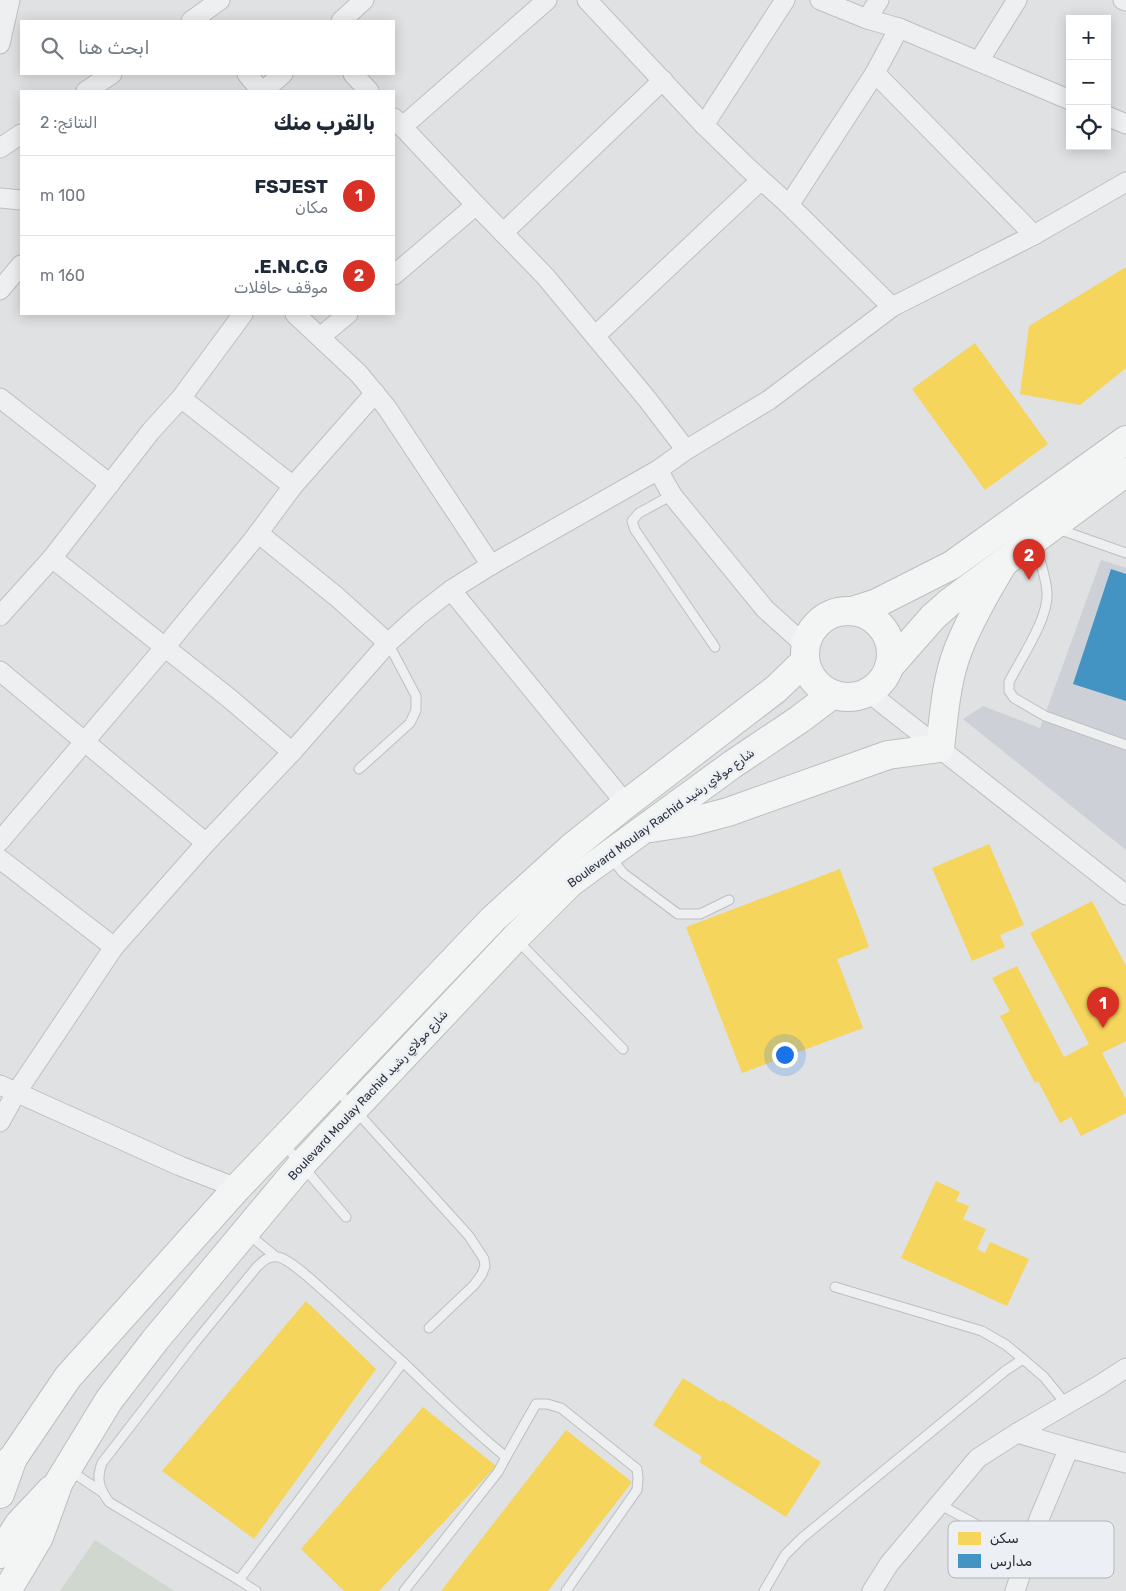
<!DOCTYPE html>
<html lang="ar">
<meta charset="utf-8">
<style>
:root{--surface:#fff;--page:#f6f6f7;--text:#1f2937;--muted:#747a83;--line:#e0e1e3;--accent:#d93025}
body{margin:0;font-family:Rubik,Cairo,sans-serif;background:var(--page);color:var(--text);direction:rtl}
.controls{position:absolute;right:15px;top:15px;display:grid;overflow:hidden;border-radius:0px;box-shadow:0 2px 12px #0003}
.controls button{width:45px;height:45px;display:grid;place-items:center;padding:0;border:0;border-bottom:1px solid var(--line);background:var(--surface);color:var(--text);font:25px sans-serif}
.you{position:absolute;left:784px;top:1054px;width:18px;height:18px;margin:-12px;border:4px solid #fff;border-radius:50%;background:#1a73e8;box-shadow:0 0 0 8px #1a73e833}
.badge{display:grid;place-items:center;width:32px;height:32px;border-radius:50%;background:var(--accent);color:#fff;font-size:16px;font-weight:700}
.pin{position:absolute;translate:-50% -41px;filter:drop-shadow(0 1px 2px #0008)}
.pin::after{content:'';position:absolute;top:26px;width:18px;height:15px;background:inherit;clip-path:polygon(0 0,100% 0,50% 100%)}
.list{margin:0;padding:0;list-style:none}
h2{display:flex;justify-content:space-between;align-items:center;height:65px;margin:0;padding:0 20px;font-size:21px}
h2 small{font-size:16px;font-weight:400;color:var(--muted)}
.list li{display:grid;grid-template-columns:32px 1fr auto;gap:15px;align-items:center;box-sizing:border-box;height:80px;padding:0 20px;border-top:1px solid var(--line)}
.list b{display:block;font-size:19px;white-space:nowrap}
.list p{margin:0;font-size:16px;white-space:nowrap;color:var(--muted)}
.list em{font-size:16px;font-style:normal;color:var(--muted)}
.icon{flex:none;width:28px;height:28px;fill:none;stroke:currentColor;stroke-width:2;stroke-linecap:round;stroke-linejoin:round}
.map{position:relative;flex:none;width:1126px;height:1591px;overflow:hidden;direction:ltr}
.search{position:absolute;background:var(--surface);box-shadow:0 2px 12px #0003;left:20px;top:20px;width:375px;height:55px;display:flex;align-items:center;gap:12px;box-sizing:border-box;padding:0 18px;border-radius:0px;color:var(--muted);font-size:19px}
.panel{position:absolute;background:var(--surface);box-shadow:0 2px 12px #0003;left:20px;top:90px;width:375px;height:225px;border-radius:0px;direction:rtl}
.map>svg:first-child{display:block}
</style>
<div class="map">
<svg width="1126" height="1591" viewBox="0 0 1126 1591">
<rect width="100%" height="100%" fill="#dfe1e3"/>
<path fill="#cdd0d6" d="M1101 560 1126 568V850L963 719 983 706 1040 728Z"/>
<path fill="#cfd7cf" d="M95 1540 174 1591H60Z"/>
<g fill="#f6d55c">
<path d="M1126 267V368L1080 405 1020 394 1029 326Z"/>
<path d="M975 343 1048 444 985 490 912 389Z"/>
<path d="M989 844 1024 925 1000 935 1005 947 972 961 932 868Z"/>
<path d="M840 869 869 947 837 959 863 1028 742 1073 686 927Z"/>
<path d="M1092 901 1126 966V1041L1102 1053 1126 1099V1113L1081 1136 1071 1117 1060 1123 1038 1081 1035 1083 1000 1016 1010 1011 992 978 1017 966 1064 1057 1089 1044 1030 933Z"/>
<path d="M936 1181 960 1192 956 1201 969 1206 963 1219 986 1229 977 1249 985 1253 990 1242 1029 1259 1007 1306 901 1258Z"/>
<path d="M306 1301 376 1369 254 1539 162 1471Z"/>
<path d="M683 1378 721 1402 722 1400 821 1462 786 1517 699 1462 702 1457 653 1425Z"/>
<path d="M423 1407 496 1466 379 1591H344L301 1549Z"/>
<path d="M566 1430 632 1482 548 1591H441Z"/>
</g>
<path fill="#4393c3" d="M1111 569 1126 574V701L1073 684Z"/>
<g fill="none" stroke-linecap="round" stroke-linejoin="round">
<defs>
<g id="lane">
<path d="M672 495 639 513 632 521 635 530 715 647"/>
<path d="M1058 529 1126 553"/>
<path d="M1035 543C1039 559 1046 576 1047 592 1049 618 1021 658 1009 682V691L1014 698 1045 716 1126 745"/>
<path d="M359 769 410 723 416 710V696L388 643"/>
<path d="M610 856 623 873 678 914H700L729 900"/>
<path d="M516 939 623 1049"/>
<path d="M336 1089 469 1236 484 1259 485 1266 482 1274 474 1285 429 1328"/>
<path d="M283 1143 346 1217"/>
<path d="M248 1234 275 1256"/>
<path d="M835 1287 982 1331 1006 1345 1023 1359 1044 1377 1066 1404"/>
<path d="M506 1457 536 1404H547L561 1408 637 1469 638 1478 637 1490 566 1591"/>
<path d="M69 1470 102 1492"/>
<path d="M939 1504 999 1537"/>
<path d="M239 1580 403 1362"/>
<path d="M256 1591 239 1580 109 1502C99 1488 96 1479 102 1463L193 1345 256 1268C262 1262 268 1255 278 1257 291 1259 321 1289 332 1298 356 1320 381 1342 405 1364 438 1396 470 1428 506 1457L498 1472 404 1591"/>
<path d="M764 1591 785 1555 802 1538 1005 1371 1023 1359"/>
</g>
<g id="street">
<path d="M587 0 704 125 746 166 789 205 892 307"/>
<path d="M820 0 867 19 899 28 1070 100"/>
<path d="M1123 0 1126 1"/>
<path d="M867 19 879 0"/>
<path d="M191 21 220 0"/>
<path d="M341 21 364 0"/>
<path d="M0 44 10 0"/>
<path d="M979 61 1017 0"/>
<path d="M875 73 1034 235"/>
<path d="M247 74 261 91"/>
<path d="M353 74 369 91"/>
<path d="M86 91 112 74"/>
<path d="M263 91 283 74"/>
<path d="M1107 116 1126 124"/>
<path d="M394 118 476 205 545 276 647 399 686 450"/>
<path d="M704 125 785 0"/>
<path d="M402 127 547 0"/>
<path d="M0 148 21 134"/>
<path d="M0 198 21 200"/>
<path d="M789 205 875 73 899 28"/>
<path d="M503 233 663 80"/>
<path d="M394 275 476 205"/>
<path d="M0 290 21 265"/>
<path d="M295 314 359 374 387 408 491 565"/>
<path d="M595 336 761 180"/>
<path d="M320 337 348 314"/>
<path d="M0 398 110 484"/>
<path d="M181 398 293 486"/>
<path d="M658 470 672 495 765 609 805 645"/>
<path d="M258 533 337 597 388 643"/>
<path d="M52 558 229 698 292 752"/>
<path d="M451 590 626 804"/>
<path d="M0 616 52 558 151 431 181 398 243 314"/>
<path d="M0 671 206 843"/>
<path d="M868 692 1126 895"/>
<path d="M0 841 165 647 253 540 293 486 375 393"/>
<path d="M0 859 114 947"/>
<path d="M0 1085 180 1166 237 1188"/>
<path d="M0 1122 16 1093 114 947 206 843 292 752 388 643 419 615 451 590 491 565 658 470 686 450 769 400 892 307 1034 235 1126 182"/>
<path d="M1017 1433 1069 1448 1126 1463"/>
<path d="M872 1591 889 1564 978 1458 1017 1433 1098 1386 1126 1368"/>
<path d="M1015 1591 1039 1519 1069 1448"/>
</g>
<g id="primary">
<path d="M852 611 877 603 952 565 1126 440"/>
<circle cx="848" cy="654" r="43"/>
<path d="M889 667 933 617 950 602 1126 472"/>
<path d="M651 828 690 822 728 812 888 755 940 748C944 715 946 681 958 650 970 619 987 590 1004 562"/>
<path d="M0 1470 13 1458 68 1377 128 1310 237 1188 493 919 571 848 626 804 776 689 805 661"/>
<path d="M0 1494 13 1458"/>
<path d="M0 1554 19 1524 51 1490"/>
<path d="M7 1591 39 1537 59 1482 109 1400 156 1339 302 1164 515 938 570 883 733 764 800 719 833 694"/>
</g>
</defs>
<use href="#lane" stroke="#bdbfc1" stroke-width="11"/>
<use href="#street" stroke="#bdbfc1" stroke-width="21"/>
<use href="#primary" stroke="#bcbec1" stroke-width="30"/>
<use href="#lane" stroke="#eeeff0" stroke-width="9"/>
<use href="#street" stroke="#eeeff0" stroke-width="19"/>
<use href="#primary" stroke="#f3f4f4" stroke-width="28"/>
</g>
<g text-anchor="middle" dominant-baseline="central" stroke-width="5" stroke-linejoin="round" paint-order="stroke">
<g font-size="12" fill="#282e3a" stroke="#eceff3">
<text transform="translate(661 818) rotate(-36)">Boulevard Moulay Rachid شارع مولاي رشيد</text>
<text transform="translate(368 1095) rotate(-47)">Boulevard Moulay Rachid شارع مولاي رشيد</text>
</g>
</g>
<rect x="948" y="1521" width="166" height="57" rx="8" fill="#eceff3" stroke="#b1b5bc" stroke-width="1"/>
<rect x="958" y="1532" width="23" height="13" fill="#f6d55c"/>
<rect x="958" y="1554" width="23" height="14" fill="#4393c3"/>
<g font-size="14" fill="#282e3a">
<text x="990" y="1543">سكن</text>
<text x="990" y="1566">مدارس</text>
</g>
</svg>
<div class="controls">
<button>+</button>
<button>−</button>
<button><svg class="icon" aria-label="locate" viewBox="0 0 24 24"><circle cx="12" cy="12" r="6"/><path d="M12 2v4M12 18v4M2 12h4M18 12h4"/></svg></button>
</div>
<div class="you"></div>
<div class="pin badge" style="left:1103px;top:1028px">1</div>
<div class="pin badge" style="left:1029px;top:580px">2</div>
<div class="search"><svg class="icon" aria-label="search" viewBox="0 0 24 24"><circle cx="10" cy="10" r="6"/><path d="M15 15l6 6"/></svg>ابحث هنا</div>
<section class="panel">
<h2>بالقرب منك<small>النتائج: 2</small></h2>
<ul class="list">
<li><span class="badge">1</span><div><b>FSJEST</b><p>مكان</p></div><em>100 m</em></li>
<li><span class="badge">2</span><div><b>E.N.C.G.</b><p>موقف حافلات</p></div><em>160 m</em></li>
</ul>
</section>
</div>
